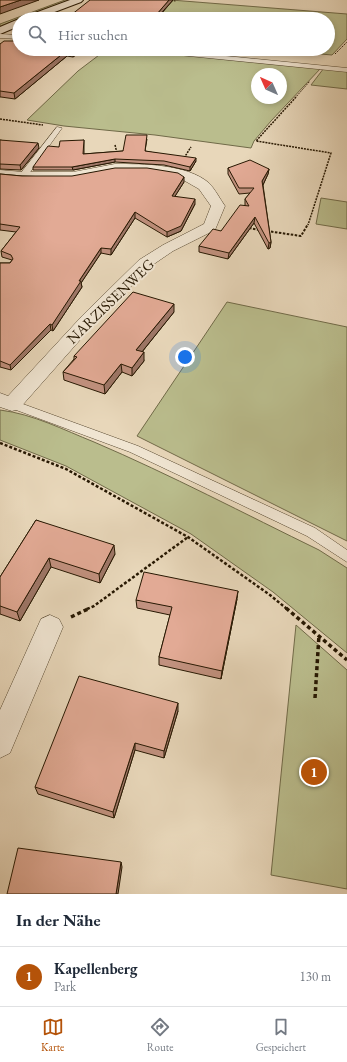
<!DOCTYPE html>
<html lang="de">
<meta charset="utf-8">
<style>
:root{--surface:#fff;--page:#f2f2f3;--text:#1f2937;--muted:#747a83;--line:#e0e1e3;--accent:#b45309}
body{margin:0;font-family:"EB Garamond",serif;background:var(--page);color:var(--text)}
.compass{position:absolute;left:251px;top:68px;width:36px;height:36px;border-radius:50%;background:var(--surface);box-shadow:0 2px 6px #0003;rotate:315deg}
.you{position:absolute;left:185px;top:357px;width:14px;height:14px;margin:-10px;border:3px solid #fff;border-radius:50%;background:#1a73e8;box-shadow:0 0 0 6px #1a73e833}
.badge{display:grid;place-items:center;width:26px;height:26px;border-radius:50%;background:var(--accent);color:#fff;font-size:13px;font-weight:700}
.pin{position:absolute;translate:-50% -50%;border:2px solid #fff;box-shadow:0 1px 4px #0006}
.list{margin:0;padding:0;list-style:none}
h2{display:flex;justify-content:space-between;align-items:center;height:52px;margin:0;padding:0 16px;font-size:17px}
h2 small{font-size:13px;font-weight:400;color:var(--muted)}
.list li{display:grid;grid-template-columns:26px 1fr auto;gap:12px;align-items:center;box-sizing:border-box;height:60px;padding:0 16px;border-top:1px solid var(--line)}
.list b{display:block;font-size:15px;white-space:nowrap}
.list p{margin:0;font-size:13px;white-space:nowrap;color:var(--muted)}
.list em{font-size:13px;font-style:normal;color:var(--muted)}
.icon{flex:none;width:22px;height:22px;fill:none;stroke:currentColor;stroke-width:2;stroke-linecap:round;stroke-linejoin:round}
.map{position:relative;flex:none;width:347px;height:894px;overflow:hidden}
.search{position:absolute;background:var(--surface);box-shadow:0 2px 6px #0003;left:12px;right:12px;top:12px;height:44px;display:flex;align-items:center;gap:10px;box-sizing:border-box;padding:0 14px;border-radius:22px;color:var(--muted);font-size:15px}
.sheet{height:112px;background:var(--surface)}
nav{display:flex;justify-content:space-around;align-items:center;box-sizing:border-box;height:56px;border-top:1px solid var(--line);background:var(--surface);font-size:11px;color:var(--muted)}
nav a{display:grid;justify-items:center;gap:2px}
nav .on{color:var(--accent)}
.map>svg:first-child{display:block}
</style>
<div class="map">
<svg width="347" height="894" viewBox="0 0 347 894">
<rect width="100%" height="100%" fill="#e8d7ba"/>
<filter id="stains"><feTurbulence type="fractalNoise" baseFrequency=".005" numOctaves="4"/><feColorMatrix values="0 0 0 0 .2 0 0 0 0 .09 0 0 0 0 .02 0 0 0 .5 -.17"/></filter>
<radialGradient id="worn" r=".72"><stop offset=".6" stop-color="#630" stop-opacity="0"/><stop offset="1" stop-color="#630" stop-opacity=".3"/></radialGradient>
<g fill="#babd8d" stroke="#706a48" fill-rule="evenodd">
<path d="M65 0H71L0 26V24Z"/>
<path d="M171 0 347 14V39L332 55 264 49H328V19H147Z"/>
<path d="M107 49H129L321 68 271 121 254 141 251 148 155 135 64 126 27 120 78 71ZM257 74H281V98H257Z"/>
<path d="M324 68 347 71V89L311 85Z"/>
<path d="M321 198 347 202V229L316 224Z"/>
<path d="M227 302 347 327V541L137 436Z"/>
<path d="M0 410C33 414 64 430 94 442 171 475 245 514 319 550L347 568V653L273 592 191 534 66 466 0 440Z"/>
<path d="M296 625 347 670V889L271 875Z"/>
</g>
<g fill="none" stroke-linecap="round" stroke-linejoin="round">
<defs>
<g id="lane">
<path d="M0 34 19 35V39L0 38Z"/>
<path d="M136 49H155L347 68V72L139 51Z"/>
<path d="M57 127 62 128 26 178H20V174Z"/>
<path d="M12 400 138 446 315 528 347 550V562L307 536 130 452 8 407 7 404 8 401Z"/>
</g>
<g id="street">
<path d="M115 164C143 164 187 164 209 183 215 189 220 199 225 206L215 230 173 251 151 266 95 323 19 409 12 411 0 407V393L8 396 83 315 139 260 163 245 204 224 211 206 199 189 178 177 147 172H115L73 180H23L0 178V170L23 172H73Z"/>
<path d="M50 615 59 619 63 627 10 753 0 758V710L41 619Z"/>
</g>
<g id="secondary">
<path d="M70 0H83L81 2 36 19H22L24 17Z"/>
<path d="M19 19V26L0 34V27Z"/>
</g>
</defs>
<use href="#lane" stroke="#574830" stroke-width="1"/>
<use href="#street" stroke="#574830" stroke-width="1"/>
<use href="#secondary" stroke="#271802" stroke-width="2"/>
<g stroke="#271802" stroke-width="1" stroke-dasharray="1.5 1" stroke-linecap="butt">
<path d="M164 0 176 1"/>
<path d="M335 54 347 42"/>
<path d="M295 98 310 81"/>
</g>
<g stroke="#271802" stroke-width="1.5" stroke-dasharray="2 1" stroke-linecap="butt">
<path d="M296 97 256 141 331 153 308 225"/>
<path d="M0 119 43 125"/>
<path d="M115 145 117 153"/>
<path d="M184 158 191 147"/>
</g>
<g stroke="#271802" stroke-width="2" stroke-dasharray="2.5 1.5" stroke-linecap="butt">
<path d="M249 228 260 230"/>
<path d="M267 231 301 236 308 224"/>
</g>
<g stroke="#271802" stroke-width="2.5" stroke-dasharray="3 2" stroke-linecap="butt">
<path d="M0 443 66 469 188 537 270 595 287 609"/>
<path d="M87 609 94 606 188 537"/>
</g>
<g stroke="#271802" stroke-width="3.5" stroke-dasharray="4 3" stroke-linecap="butt">
<path d="M286 608 347 660"/>
<path d="M71 617 90 608"/>
<path d="M315 698 319 635"/>
</g>
<use href="#lane" fill="#f0e5d2" fill-rule="evenodd"/>
<use href="#street" fill="#f0e5d2" fill-rule="evenodd"/>
<use href="#secondary" fill="#f0e5d2" fill-rule="evenodd"/>
</g>
<g fill="#c29280" stroke="#271802">
<path d="M173 0 157 19H146L126 17 125 19H66Z"/>
<path d="M0 44 19 49H84L73 57 67 56 15 99 1 97H0Z"/>
<path d="M147 139 145 151 196 161 190 171 164 165 115 162 73 170H33V167L59 147 84 140V154L123 151Z"/>
<path d="M0 140 39 148 21 170 0 169Z"/>
<path d="M228 168 269 169 268 174 263 185 271 242 270 248 268 249 254 223 228 259 199 252V246L221 231 245 206V199L250 193 239 194 228 174Z"/>
<path d="M0 174 22 176 184 182 175 196 195 204 181 231 167 237 135 218 111 255 101 253 81 283 82 287 53 331 51 330 11 370 0 367V263H10L12 260 2 257 1 251 16 232 0 230Z"/>
<path d="M174 312 142 352 144 361 132 376 122 372 105 394 64 380 63 372 74 359V356Z"/>
<path d="M36 520 115 554 100 583 51 567 20 621 0 614V577Z"/>
<path d="M237 599 221 679 159 665V657L170 615 137 608 136 600Z"/>
<path d="M178 711 164 758 135 750 114 818 38 794 35 787Z"/>
</g>
<g fill="#9e7768" stroke="#271802">
<path d="M21 0H39L0 14V7Z"/>
<path d="M169 0H173L156 19V15Z"/>
<path d="M126 13V17L125 19H119Z"/>
<path d="M76 49H84L73 57V51Z"/>
<path d="M66 51 67 56 15 99 14 93Z"/>
<path d="M38 143 39 148 21 170 20 165Z"/>
<path d="M196 158V161L190 171V167Z"/>
<path d="M115 159V162L73 170 72 167Z"/>
<path d="M269 169 268 174 262 187V181Z"/>
<path d="M184 177V182L172 201V196Z"/>
<path d="M195 199V204L181 231 167 237V232Z"/>
<path d="M135 212V218L111 255V249Z"/>
<path d="M255 217 254 223 228 259 229 253Z"/>
<path d="M271 242 270 248 268 249 269 243Z"/>
<path d="M101 248V253L81 283 82 287 53 331 52 325 79 281Z"/>
<path d="M174 304V312L137 358 136 350Z"/>
<path d="M50 324 51 330 11 370 10 365Z"/>
<path d="M144 352V361L132 376V368Z"/>
<path d="M121 364 122 372 105 394 104 385Z"/>
<path d="M114 545 115 554 100 583 99 574Z"/>
<path d="M49 558 51 567 20 621 17 612Z"/>
<path d="M238 591 237 599 221 679 222 671Z"/>
<path d="M178 703V711L164 758V751Z"/>
<path d="M135 743V750L114 818 113 812Z"/>
<path d="M121 862 122 867 118 894H116Z"/>
</g>
<g fill="#e2aa95" stroke="#271802">
<path d="M0 0H21L0 7Z"/>
<path d="M90 0H169L156 15 126 13 119 19H66Z"/>
<path d="M4 41H19V49H76L73 51H66L14 93 0 91V44Z"/>
<path d="M126 135H147L145 151 196 158 190 167 164 161 115 159 72 167H33L48 146 59 147 60 141 84 140 83 154 123 151Z"/>
<path d="M0 140 38 143 20 165 0 164Z"/>
<path d="M250 160 269 169 262 181 271 242 269 243 255 217 229 253 199 246 213 229 221 231 240 205 249 206 245 199 254 188H239L228 168Z"/>
<path d="M115 168H147L178 173 184 177 172 196 195 199 181 226 167 232 135 212 111 249 101 248 79 281H81L52 325 50 324 10 365 0 361V263H10L13 259 11 255 1 251 20 227 0 224V174L22 176H72Z"/>
<path d="M133 292 174 304 136 350 144 352 132 368 121 364 104 385 63 372 77 357 74 356Z"/>
<path d="M36 520 114 545 99 574 49 558 17 612 0 606V577Z"/>
<path d="M144 572 238 591 222 671 159 657 172 607 136 600Z"/>
<path d="M79 676 178 703 164 751 135 743 113 812 35 787Z"/>
<path d="M18 848 121 862 116 894H7Z"/>
</g>
<g text-anchor="middle" dominant-baseline="central" stroke-width="4" stroke-linejoin="round" paint-order="stroke">
<g font-size="15" fill="#271802" stroke="#f0e5d2">
<text transform="translate(110 301) rotate(-44)">NARZISSENWEG</text>
</g>
</g>
<rect width="100%" height="100%" filter="url(#stains)"/>
<rect width="100%" height="100%" fill="url(#worn)"/>
</svg>
<svg class="compass" viewBox="-18 -18 36 36"><path d="M0-13l5 13h-10z" fill="#e53935"/><path d="M0 13l5-13h-10z" fill="#747a83"/></svg>
<div class="you"></div>
<div class="pin badge" style="left:314px;top:772px">1</div>
<div class="search"><svg class="icon" aria-label="search" viewBox="0 0 24 24"><circle cx="10" cy="10" r="6"/><path d="M15 15l6 6"/></svg>Hier suchen</div>
</div>
<section class="sheet">
<h2>In der Nähe<small></small></h2>
<ul class="list">
<li><span class="badge">1</span><div><b>Kapellenberg</b><p>Park</p></div><em>130 m</em></li>
</ul>
</section>
<nav>
<a class="on"><svg class="icon" aria-label="map" viewBox="0 0 24 24"><path d="M3 6l6-2 6 2 6-2v14l-6 2-6-2-6 2zM9 4v14M15 6v14"/></svg>Karte</a>
<a><svg class="icon" aria-label="directions" viewBox="0 0 24 24"><path d="M12 3l9 9-9 9-9-9zM9 14v-3h6M13 9l2 2-2 2"/></svg>Route</a>
<a><svg class="icon" aria-label="saved" viewBox="0 0 24 24"><path d="M7 4h10v16l-5-4-5 4z"/></svg>Gespeichert</a>
</nav>
